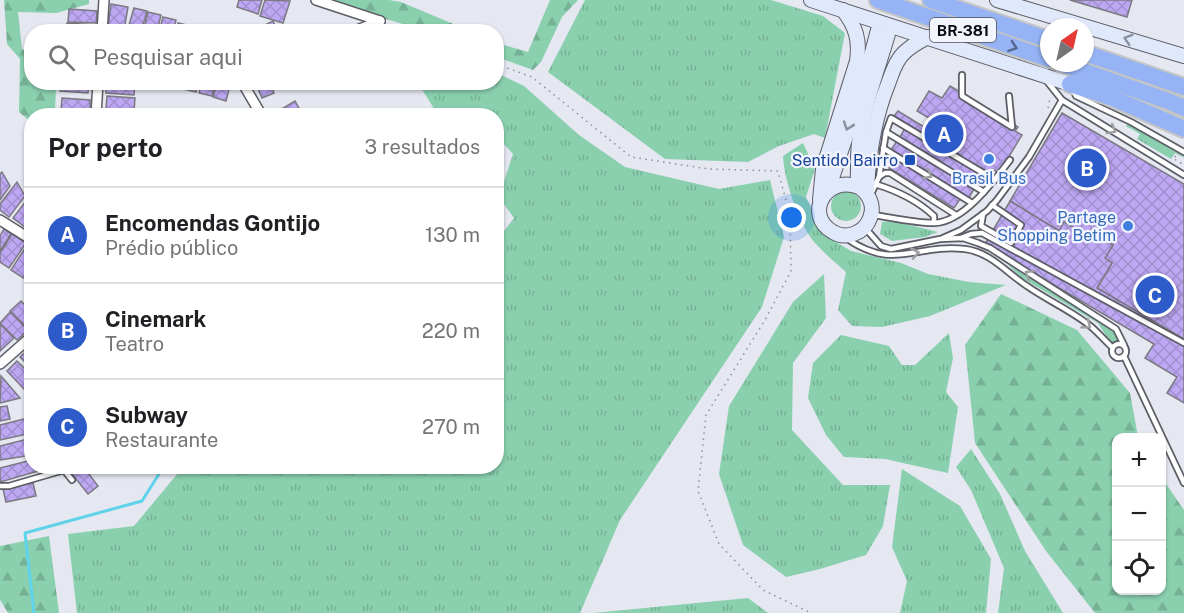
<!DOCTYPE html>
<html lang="pt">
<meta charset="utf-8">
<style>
:root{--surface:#fff;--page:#f6f6f6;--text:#202124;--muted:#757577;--line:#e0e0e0;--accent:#2e5bca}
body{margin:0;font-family:"Public Sans",sans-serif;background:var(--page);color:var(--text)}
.controls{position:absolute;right:18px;bottom:18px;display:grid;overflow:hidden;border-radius:12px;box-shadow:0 2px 4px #0004}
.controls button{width:54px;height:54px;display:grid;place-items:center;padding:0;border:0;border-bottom:2px solid var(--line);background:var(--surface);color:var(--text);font:30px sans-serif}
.compass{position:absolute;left:1040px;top:18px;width:54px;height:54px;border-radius:50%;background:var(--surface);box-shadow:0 2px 4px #0004;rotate:34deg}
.you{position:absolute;left:792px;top:218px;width:21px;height:21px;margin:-15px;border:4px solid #fff;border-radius:50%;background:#1a73e8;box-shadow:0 0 0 9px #1a73e833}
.badge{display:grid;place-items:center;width:39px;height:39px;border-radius:50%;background:var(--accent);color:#fff;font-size:20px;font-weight:700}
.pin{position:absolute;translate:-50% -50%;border:3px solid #fff;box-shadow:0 2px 6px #0006}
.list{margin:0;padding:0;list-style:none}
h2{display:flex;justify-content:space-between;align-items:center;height:78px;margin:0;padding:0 24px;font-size:26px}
h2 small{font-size:20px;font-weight:400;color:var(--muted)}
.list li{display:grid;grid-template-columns:39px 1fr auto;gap:18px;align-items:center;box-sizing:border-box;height:96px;padding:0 24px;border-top:2px solid var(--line)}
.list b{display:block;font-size:22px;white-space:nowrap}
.list p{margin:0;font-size:20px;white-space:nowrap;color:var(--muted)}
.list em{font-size:20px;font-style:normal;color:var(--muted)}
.icon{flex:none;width:33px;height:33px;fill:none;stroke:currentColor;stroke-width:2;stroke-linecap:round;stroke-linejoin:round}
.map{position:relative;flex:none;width:1184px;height:613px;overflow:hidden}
.search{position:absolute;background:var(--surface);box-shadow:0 2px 4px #0004;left:24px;top:24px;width:480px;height:66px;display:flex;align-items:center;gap:15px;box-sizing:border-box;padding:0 21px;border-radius:24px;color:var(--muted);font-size:22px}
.panel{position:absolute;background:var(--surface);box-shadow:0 2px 4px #0004;left:24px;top:108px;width:480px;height:366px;border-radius:24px}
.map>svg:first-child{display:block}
</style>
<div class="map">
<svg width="1184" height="613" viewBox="0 0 1184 613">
<defs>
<pattern id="grass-tufts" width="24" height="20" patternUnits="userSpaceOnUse" patternTransform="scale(1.5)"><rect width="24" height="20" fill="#8ad0af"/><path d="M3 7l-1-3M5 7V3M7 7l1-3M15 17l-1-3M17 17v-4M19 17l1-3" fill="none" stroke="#76b195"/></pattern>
<pattern id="forest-firs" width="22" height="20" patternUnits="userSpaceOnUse" patternTransform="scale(1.5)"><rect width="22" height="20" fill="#8ad0af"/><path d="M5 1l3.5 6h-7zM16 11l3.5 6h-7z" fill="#76b195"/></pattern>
<pattern id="building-cross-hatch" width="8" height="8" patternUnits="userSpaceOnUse" patternTransform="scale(1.5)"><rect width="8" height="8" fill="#bea8f4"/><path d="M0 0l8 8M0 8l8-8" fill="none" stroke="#a28fd0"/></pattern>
</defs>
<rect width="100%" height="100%" fill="#e5e7f1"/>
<g fill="url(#grass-tufts)">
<path d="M585 0H771L823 16 845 33 825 138 814 134 779 146 748 162 665 159 548 72Z"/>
<path d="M497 73 524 86 579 135 625 167 719 189 770 180 784 237 762 307 620 520 580 613H77L68 534 134 526 183 467 496 466 497 240 514 218 499 197 513 154 503 143 497 156 496 116 438 115 418 83 496 82Z"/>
<path d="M1128 123 1184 157V158L1175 153 1171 159 1137 139 1140 134 1126 126Z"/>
<path d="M803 143 809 156H819L806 197 823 234 851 251 901 263 928 274 969 282 1006 285 930 316 882 327 852 326 838 310 846 272C836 263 824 253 815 243 799 225 784 180 783 156Z"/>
<circle cx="846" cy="206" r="15"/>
<path d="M893 221 938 232 925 237 892 241 880 234 882 222Z"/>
<path d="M1007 264 1111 327 1117 335 1119 343 1112 345 1098 323 1022 278Z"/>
<path d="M824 274 826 318 793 363 792 430 843 485H890L883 526 866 555 820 569 786 577 743 545 719 474 729 406 793 302Z"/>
<path d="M949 333 953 358 946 392 958 407 948 473 885 459 844 457 826 435 808 398 813 363 841 335 889 346 902 365H915Z"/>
<path d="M971 449 1000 494 1025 551 1063 613H998L1004 568 971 490 956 467Z"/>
<path d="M902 469 960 506 991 559 986 613H900L907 581 892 547Z"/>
<path d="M748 598 768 613H593Z"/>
</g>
<g fill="url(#forest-firs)">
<path d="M4 0H89V4L56 13 18 12 22 49 31 54 32 82 53 83 56 88 55 111 62 115 32 116 31 122 19 112 20 59 7 44Z"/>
<path d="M321 0H389L401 2 470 31H427Z"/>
<path d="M550 0H578L562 17 541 62 533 70 497 57V43L528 52Z"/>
<path d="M1001 294 1077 330 1130 393 1138 437 1116 438V590H1162V478L1184 510V613H1095L1046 551 975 443 965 345Z"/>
<path d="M49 536 59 613H8L0 600V546Z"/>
</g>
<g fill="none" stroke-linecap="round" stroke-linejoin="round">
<path stroke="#5fd3e9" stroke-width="3" d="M34 613 25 533 142 501 164 466"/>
</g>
<g fill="url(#building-cross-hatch)" stroke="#7b7981" stroke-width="1.5">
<path d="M239 0H262L258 14 237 7Z"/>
<path d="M265 0 290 1 283 23 260 16Z"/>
<path d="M1070 0H1132L1127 17Z"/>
<path d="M111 4 128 7 124 30 108 27Z"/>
<path d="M134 8 147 11 141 32H127Z"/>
<path d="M69 9 97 11 96 23 68 22Z"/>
<path d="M148 12 161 15 157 32H143Z"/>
<path d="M163 17 176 20 173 32H159Z"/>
<path d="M273 21 278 32H264L261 27Z"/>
<path d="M67 23 95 25V32H66Z"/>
<path d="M178 23 191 26 190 32H176Z"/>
<path d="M60 82H89L88 93 60 91Z"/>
<path d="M106 82H135L134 95 106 93Z"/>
<path d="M185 82H199L196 92 183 89Z"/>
<path d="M202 82H215L212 96 199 93Z"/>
<path d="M217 82H231L226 101 213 97Z"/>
<path d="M255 82H270L274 93 262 98Z"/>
<path d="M950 86 1018 127 1015 131 1022 135 999 173 992 169 989 173 973 163 971 168 982 175 976 183 966 177 963 182 974 189 969 198 957 190 954 195 960 199 954 208 889 168 895 158 942 187 945 183 891 150 897 141 950 174 953 170 900 137 905 128 959 162 962 156 894 116 898 111 924 127 929 118 917 111 929 91 942 98Z"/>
<path d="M107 96 135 98 134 111 106 109Z"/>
<path d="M62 98 90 100V113L61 111Z"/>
<path d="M295 101 303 115 270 116Z"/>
<path d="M1062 113 1184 184V339L1097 288 1112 263 1105 258 1113 245 1102 238 1099 242 1064 222 1059 231 1010 201Z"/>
<path d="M2 172 10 186 0 200V174Z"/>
<path d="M17 182 25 196 9 217 0 210V204Z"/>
<path d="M32 193V219L25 227 13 218Z"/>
<path d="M1010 201 1059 231 1064 222 1099 242 1102 238 1113 245 1105 258 1112 263 1097 288 1184 339V403L1167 393 1177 377 1145 358 1154 344 985 244Z"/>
<path d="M4 229 11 234 0 251V236Z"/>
<path d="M12 234 26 243 9 268 0 262V253Z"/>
<path d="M27 245 32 248V269L25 279 11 270Z"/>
<path d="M21 301 32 312V326L28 329 10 311Z"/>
<path d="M10 312 28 330 17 340 0 323Z"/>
<path d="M0 324 14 338 0 351Z"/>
<path d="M31 347 32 348V369L20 357Z"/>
<path d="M17 361 32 376V382L24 389 7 371Z"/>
<path d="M1 376 20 398 0 403Z"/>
<path d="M7 406 10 419 0 421V407Z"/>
<path d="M32 417V433L0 440V425Z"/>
<path d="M32 438V455L0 460V446Z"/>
<path d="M32 460V466H56L0 482V468Z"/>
<path d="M73 466H83L98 486 88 494 69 470Z"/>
<path d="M33 483 36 496 6 502 3 489Z"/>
</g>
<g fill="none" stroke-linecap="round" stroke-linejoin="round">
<defs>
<g id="service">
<path d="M962 75V96L1012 127 1009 96"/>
<path d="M1046 80 1062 100 1184 175"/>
<path d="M1073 89 1076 96 1131 122 1184 152"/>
<path d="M886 132 984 192"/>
<path d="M883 148 972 203"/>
<path d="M879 177 885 173H890L956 215"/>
<path d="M875 184C898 191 917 200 934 216V223"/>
<path d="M872 192 879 177 886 132 891 118 995 180"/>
<path d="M983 214 981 226 1011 243 1021 225 992 205"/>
<path d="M874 215C893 218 914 223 934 223 964 222 993 182 1010 160"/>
<path d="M866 229 881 246 891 249 940 239 963 238 978 243 990 248 1116 329 1124 345"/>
<path d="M846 238C894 272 916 243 965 249 990 252 1007 273 1027 286 1047 300 1070 310 1089 325 1097 331 1104 340 1112 347"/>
<path d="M943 238 961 230 987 211 997 200 1029 157 1062 100"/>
<path d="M961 238 971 234 982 233 1184 343"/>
<circle cx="1119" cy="351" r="7"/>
<path d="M1124 356 1184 483"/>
<path d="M0 486H9L64 470 72 480"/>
</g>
<g id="minor">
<path d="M316 0 380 21"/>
<path d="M102 32 104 0"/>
<path d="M352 32 380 21"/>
<path d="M242 82 262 116"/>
<path d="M96 116 98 82"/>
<path d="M0 220 32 240"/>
<path d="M0 364 32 336"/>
</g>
<g id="secondary">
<path d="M811 0 1070 84"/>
<path d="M997 0 1184 56"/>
<path d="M859 187C826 174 803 215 833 232 846 240 865 233 870 218 874 209 871 199 865 192 864 191 860 188 859 186 857 181 858 173 858 168 856 123 876 76 888 34"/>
<path d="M867 188C869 152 874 119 888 84 891 76 894 66 899 59 905 49 918 42 928 37"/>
<path d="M828 190 865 79 878 30"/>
<path d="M820 200 823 169 857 61C860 40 856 27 843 10"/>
</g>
<g id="motorway">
<path d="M878 0 1049 59"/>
<path d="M931 0 1049 40"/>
<path d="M1085 53 1184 87"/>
<path d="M1060 63 1168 101 1184 108"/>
<path d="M1070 84 1108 96 1184 129"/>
</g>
</defs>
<use href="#service" stroke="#5c5e66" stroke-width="8"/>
<use href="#minor" stroke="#5c5e66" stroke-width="12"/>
<use href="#secondary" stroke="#5c5e66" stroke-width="16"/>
<use href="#motorway" stroke="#c4c5c5" stroke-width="20"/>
<g stroke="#8f9097" stroke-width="1.5" stroke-dasharray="1.5 4.5" stroke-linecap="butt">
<path d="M390 25 409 32"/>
<path d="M496 64 532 77 631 157 709 169 778 171 790 215 791 271 765 320 706 415 698 491 719 544 763 590 811 613"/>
<path d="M1048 108 1050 98"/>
<path d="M1176 156 1173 158 1184 165"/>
</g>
<use href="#service" stroke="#fff" stroke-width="4.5"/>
<use href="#minor" stroke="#fff" stroke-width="9"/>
<use href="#secondary" stroke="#e0e8fc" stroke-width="14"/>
<use href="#motorway" stroke="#96b3f5" stroke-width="16"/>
</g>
<defs><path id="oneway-chevron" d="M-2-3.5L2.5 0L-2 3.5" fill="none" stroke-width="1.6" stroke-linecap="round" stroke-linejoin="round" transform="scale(1.5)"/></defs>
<g stroke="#8b909d">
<use href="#oneway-chevron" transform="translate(1128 39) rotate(-163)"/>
<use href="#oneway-chevron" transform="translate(848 126) rotate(109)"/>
</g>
<use stroke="#57688e" href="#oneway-chevron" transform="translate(1013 47) rotate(19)"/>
<g stroke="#9d9e9f">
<use href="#oneway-chevron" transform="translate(1112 130) rotate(31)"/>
<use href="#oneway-chevron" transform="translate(928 175) rotate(31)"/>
<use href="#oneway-chevron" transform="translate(915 253) rotate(-10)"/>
<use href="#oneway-chevron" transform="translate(1029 274) rotate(-148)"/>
<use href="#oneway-chevron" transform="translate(1087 325) rotate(37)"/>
</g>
<g fill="#3f7fe0" stroke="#f2f4fe" stroke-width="2">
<circle cx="989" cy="159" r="6"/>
<circle cx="1128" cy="226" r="6"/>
</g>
<rect fill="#1a4fb4" stroke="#f2f4fe" stroke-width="2" x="904" y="154" width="12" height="12" rx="3"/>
<g text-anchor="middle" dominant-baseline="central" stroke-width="4.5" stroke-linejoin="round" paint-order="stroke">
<rect fill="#f2f4fe" stroke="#505257" stroke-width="1.5" x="930" y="18" width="66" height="24" rx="4.5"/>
<g font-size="15" font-weight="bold" fill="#0b0c0f">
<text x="963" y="30">BR-381</text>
</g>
<g font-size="16" fill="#164399" stroke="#f2f4fe" text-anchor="end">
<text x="898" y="160">Sentido Bairro</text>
</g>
<g font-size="16" fill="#366cbe" stroke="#f2f4fe">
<text x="989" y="178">Brasil Bus</text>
<text x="1116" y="217" text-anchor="end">Partage<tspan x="1116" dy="18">Shopping Betim</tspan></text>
</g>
</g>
</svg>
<div class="controls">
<button>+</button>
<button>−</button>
<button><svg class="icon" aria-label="locate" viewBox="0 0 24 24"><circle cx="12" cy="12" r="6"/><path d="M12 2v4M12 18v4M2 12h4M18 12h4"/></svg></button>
</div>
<svg class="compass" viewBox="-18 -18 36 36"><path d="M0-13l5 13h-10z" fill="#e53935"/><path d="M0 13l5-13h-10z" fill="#757577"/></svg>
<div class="you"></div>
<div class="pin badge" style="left:944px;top:134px">A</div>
<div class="pin badge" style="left:1087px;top:168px">B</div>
<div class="pin badge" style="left:1155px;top:295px">C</div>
<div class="search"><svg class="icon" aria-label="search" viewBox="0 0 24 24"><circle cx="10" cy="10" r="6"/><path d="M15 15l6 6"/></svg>Pesquisar aqui</div>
<section class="panel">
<h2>Por perto<small>3 resultados</small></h2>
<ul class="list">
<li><span class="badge">A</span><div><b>Encomendas Gontijo</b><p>Prédio público</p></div><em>130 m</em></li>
<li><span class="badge">B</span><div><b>Cinemark</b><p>Teatro</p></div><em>220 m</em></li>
<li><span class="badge">C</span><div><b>Subway</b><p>Restaurante</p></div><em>270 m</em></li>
</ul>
</section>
</div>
